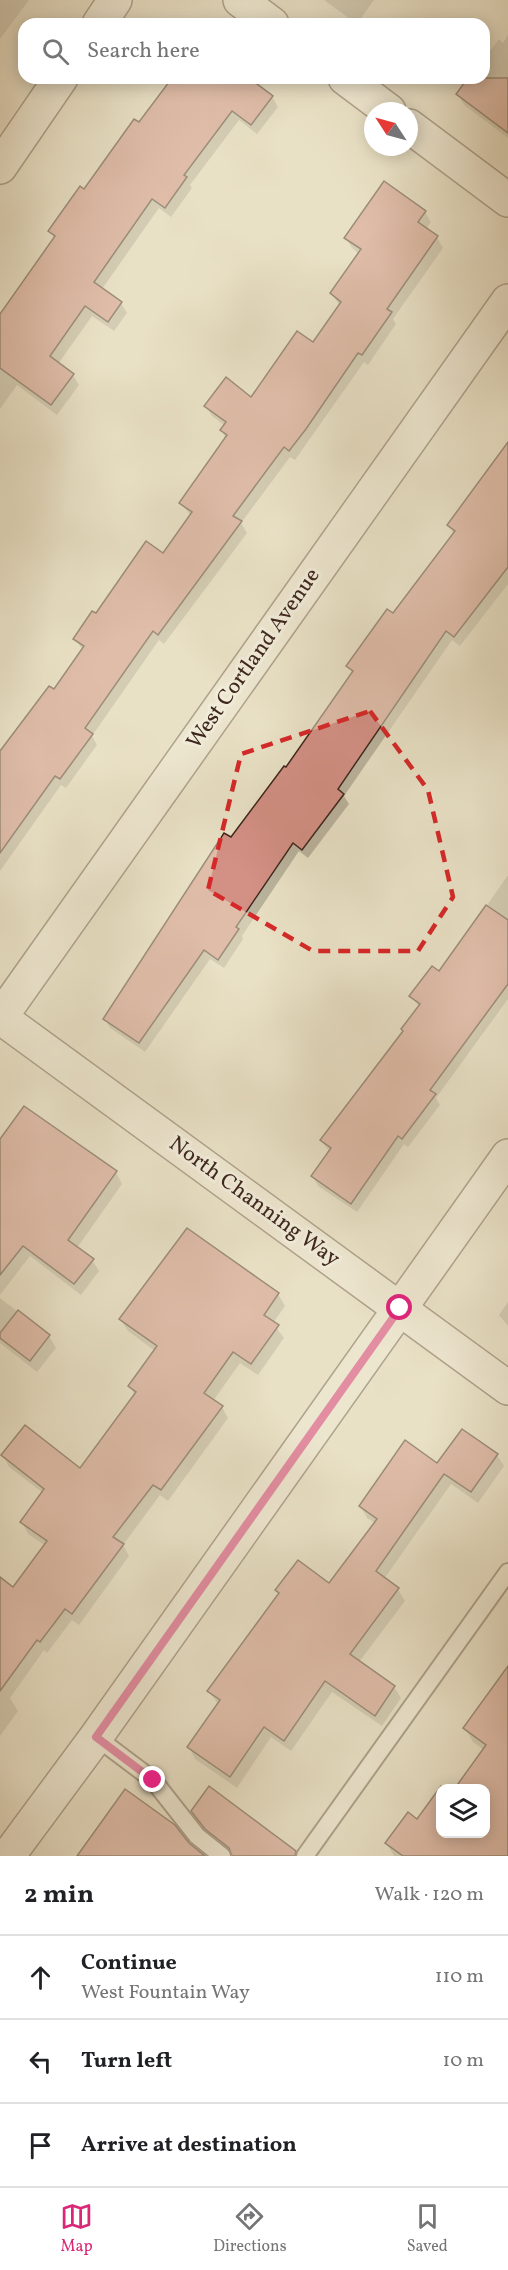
<!DOCTYPE html>
<meta charset="utf-8">
<style>
:root{--surface:#fff;--page:#f6f6f6;--text:#202124;--muted:#757577;--line:#e0e0e0;--accent:#db2777}
body{margin:0;font-family:Vollkorn,serif;background:var(--page);color:var(--text)}
.controls{position:absolute;right:18px;bottom:18px;display:grid;overflow:hidden;border-radius:12px;box-shadow:0 3px 15px #0003}
.controls button{width:54px;height:54px;display:grid;place-items:center;padding:0;border:0;border-bottom:2px solid var(--line);background:var(--surface);color:var(--text);font:30px sans-serif}
.compass{position:absolute;left:364px;top:102px;width:54px;height:54px;border-radius:50%;background:var(--surface);box-shadow:0 3px 15px #0003;rotate:306deg}
.stop{position:absolute;width:18px;height:18px;margin:-14px;border:4px solid #db2777;border-radius:50%;background:#fff}
.stop.end{background:#db2777;border-color:#fff;box-shadow:0 2px 6px #0008}
.list{margin:0;padding:0;list-style:none}
h2{display:flex;justify-content:space-between;align-items:center;height:78px;margin:0;padding:0 24px;font-size:26px}
h2 small{font-size:20px;font-weight:400;color:var(--muted)}
.list li{display:grid;grid-template-columns:39px 1fr auto;gap:18px;align-items:center;box-sizing:border-box;height:84px;padding:0 24px;border-top:2px solid var(--line)}
.list b{display:block;font-size:22px;white-space:nowrap}
.list p{margin:0;font-size:20px;white-space:nowrap;color:var(--muted)}
.list em{font-size:20px;font-style:normal;color:var(--muted)}
.icon{flex:none;width:33px;height:33px;fill:none;stroke:currentColor;stroke-width:2;stroke-linecap:round;stroke-linejoin:round}
.map{position:relative;flex:none;width:508px;height:1856px;overflow:hidden}
.search{position:absolute;background:var(--surface);box-shadow:0 3px 15px #0003;left:18px;right:18px;top:18px;height:66px;display:flex;align-items:center;gap:15px;box-sizing:border-box;padding:0 21px;border-radius:18px;color:var(--muted);font-size:22px}
.sheet{height:330px;background:var(--surface)}
nav{display:flex;justify-content:space-around;align-items:center;box-sizing:border-box;height:84px;border-top:2px solid var(--line);background:var(--surface);font-size:16px;color:var(--muted)}
nav a{display:grid;justify-items:center;gap:3px}
nav .on{color:var(--accent)}
.map>svg:first-child{display:block}
</style>
<div class="map">
<svg width="508" height="1856" viewBox="0 0 508 1856">
<rect width="100%" height="100%" fill="#e9e1c6"/>
<filter id="stains"><feTurbulence type="fractalNoise" baseFrequency=".00333" numOctaves="4"/><feColorMatrix values="0 0 0 0 .2 0 0 0 0 .09 0 0 0 0 .02 0 0 0 .5 -.17"/></filter>
<radialGradient id="worn" r=".72"><stop offset=".6" stop-color="#630" stop-opacity="0"/><stop offset="1" stop-color="#630" stop-opacity=".3"/></radialGradient>
<g fill="#0003">
<path d="M0 0H29L0 39Z"/>
<path d="M324 0H374L357 24Z"/>
<path d="M508 35V138L464 105 458 94 470 78H484V59L499 39 503 43Z"/>
<path d="M174 78H247L272 97 278 107 257 134 239 120 190 185 192 188 171 217 159 208 102 289 121 303 127 313 114 331 92 316 58 364 73 375 79 385 57 415 17 385 0 409V317L55 239 50 231Z"/>
<path d="M425 212 431 222 426 229 437 237 443 248 393 319 396 324 368 365 364 362 295 460 290 457 241 523 247 533 164 644 159 640 92 736 97 745 66 788 61 785 0 871V754L54 691 83 650 75 639 96 615 164 556 191 516 181 503 226 439 222 431 225 426 212 416 206 406 252 399 313 344 340 306 331 293 359 254 352 248 346 238Z"/>
<path d="M508 443V584L460 646 452 640 344 796 349 804 308 858 299 851 242 936 243 939 224 968 210 959 145 1052 110 1028 105 1019 353 674 348 666 393 615 454 535 449 525Z"/>
<path d="M508 875V999L436 1098 440 1105 408 1147 404 1144 357 1212 318 1186 313 1176 330 1152 321 1141 404 1032 419 1007 411 996 439 974Z"/>
<path d="M0 1141 116 1172 122 1184 77 1248 92 1260 99 1271 81 1295 30 1256 0 1295Z"/>
<path d="M278 1294 285 1306 273 1323 284 1338 258 1375 240 1363 213 1401 222 1407 228 1418 168 1501 160 1495 123 1545 129 1556 79 1625 72 1620 47 1653 44 1650 10 1698 18 1711 0 1736V1587L13 1589 46 1546 28 1534 22 1522 43 1493 9 1467 3 1455 80 1470 135 1396 130 1386 155 1351 128 1331 121 1320Z"/>
<path d="M0 1298 49 1336 56 1348 37 1372 0 1343Z"/>
<path d="M508 1302V1326L499 1315Z"/>
<path d="M497 1455 504 1466 478 1503 451 1484 384 1579 398 1589 405 1601 359 1662 394 1687 401 1698 382 1726 332 1692 291 1751 271 1737 237 1788 195 1759 189 1747 218 1704 209 1691 280 1595 277 1590 329 1585 375 1523 367 1518 361 1507 438 1465Z"/>
<path d="M508 1668V1856H394L387 1844 440 1834H486V1788H457L484 1750 473 1742 465 1728Z"/>
<path d="M193 1811 293 1856H230L214 1842Z"/>
</g>
<g fill="#d39085" stroke="#3e271d" stroke-width="1.5">
<path d="M172 78H249L273 96 251 125 232 111 184 175 187 177 165 208 152 199 94 282 122 302 108 322 85 306 50 356 74 374 51 405 0 368V314L55 236 48 231 80 186 84 189 134 119 139 122Z"/>
<path d="M468 78H508V133L456 94Z"/>
<path d="M384 181 426 211 418 222 438 236 387 309 392 312 362 355 358 353 306 429 289 451 284 447 233 516 242 521 158 635 153 631 85 728 93 734 60 779 55 776 0 853V751L49 686 54 689 84 646 73 639 92 611 96 613 146 541 163 553 192 512 179 503 227 435 220 430 226 422 204 406 226 377 251 397 297 331 313 342 341 302 330 293 361 249 344 238Z"/>
<path d="M508 442V567L454 637 446 631 338 789 344 794 302 850 293 843 236 927 239 929 218 960 204 950 139 1043 103 1019 224 833 231 837 284 766 286 767 353 671 346 666 387 609 393 613 455 531 447 525Z"/>
<path d="M486 905 508 920V984L430 1090 436 1094 402 1139 398 1136 351 1204 311 1176 331 1148 320 1140 403 1031 401 1029 420 1004 409 996 432 966 439 971Z"/>
<path d="M24 1106 117 1171 68 1240 94 1259 74 1284 23 1246 0 1275V1139Z"/>
<path d="M187 1228 279 1293 264 1315 279 1325 251 1364 233 1352 204 1393 223 1406 161 1490 153 1485 113 1537 124 1544 72 1614 65 1609 40 1642 37 1640 0 1691V1577L13 1587 47 1541 20 1522 44 1489 1 1455 25 1425 80 1468 136 1392 128 1386 157 1346 119 1319Z"/>
<path d="M18 1310 50 1335 30 1361 0 1338V1333Z"/>
<path d="M462 1429 498 1454 471 1492 444 1474 376 1571 399 1588 350 1654 395 1686 375 1716 325 1681 284 1741 264 1727 230 1777 187 1747 220 1700 207 1691 279 1593 275 1590 298 1560 329 1583 377 1519 359 1506 405 1440 437 1463Z"/>
<path d="M508 1666V1856H403L385 1843 408 1812 417 1819 441 1786 444 1788H441V1833H486V1788H455L486 1745 463 1728Z"/>
<path d="M209 1786 296 1851 295 1856H232L229 1848 205 1829 191 1811Z"/>
<path d="M125 1789 175 1825 189 1843 205 1856H77Z"/>
</g>
<g fill="none" stroke-linecap="round" stroke-linejoin="round">
<defs>
<g id="lane">
<path d="M96 1737 153 1780 197 1836 222 1856"/>
<path d="M305 1856 508 1572"/>
</g>
<g id="street">
<path d="M240 0 272 24"/>
<path d="M99 24 115 0"/>
<path d="M345 78 389 111"/>
<path d="M409 126 508 200"/>
<path d="M0 167 61 78"/>
<path d="M0 1017 508 1388"/>
<path d="M0 1018 508 301"/>
<path d="M8 1856 96 1737 508 1156"/>
</g>
</defs>
<use href="#lane" stroke="#695647" stroke-width="20"/>
<use href="#street" stroke="#695647" stroke-width="36"/>
<use href="#lane" stroke="#f1ecda" stroke-width="16"/>
<use href="#street" stroke="#f1ecda" stroke-width="33"/>
</g>
<g fill="none" stroke-linecap="round" stroke-linejoin="round">
<path stroke="#db2777" stroke-width="8" d="M153 1780 96 1737 400 1308"/>
</g>
<path d="M0 0H508V1856H0ZM370 711 428 790 453 897 418 951H313L208 890 241 754Z" fill="#e9e1c6" fill-opacity=".55" fill-rule="evenodd"/>
<path fill="none" stroke="#d62828" stroke-width="4.5" stroke-dasharray="12 8" stroke-linejoin="round" d="M370 711 428 790 453 897 418 951H313L208 890 241 754Z"/>
<g text-anchor="middle" dominant-baseline="central" stroke-width="6" stroke-linejoin="round" paint-order="stroke">
<g font-size="22" fill="#3e271d" stroke="#f1ecda">
<text transform="translate(254 659) rotate(-55)">West Cortland Avenue</text>
<text transform="translate(254 1202) rotate(36)">North Channing Way</text>
</g>
</g>
<rect width="100%" height="100%" filter="url(#stains)"/>
<rect width="100%" height="100%" fill="url(#worn)"/>
</svg>
<div class="controls">
<button><svg class="icon" aria-label="layers" viewBox="0 0 24 24"><path d="M12 4l9 5-9 5-9-5zM3 14l9 5 9-5"/></svg></button>
</div>
<svg class="compass" viewBox="-18 -18 36 36"><path d="M0-13l5 13h-10z" fill="#e53935"/><path d="M0 13l5-13h-10z" fill="#757577"/></svg>
<div class="stop" style="left:400px;top:1308px"></div>
<div class="stop end" style="left:153px;top:1780px"></div>
<div class="search"><svg class="icon" aria-label="search" viewBox="0 0 24 24"><circle cx="10" cy="10" r="6"/><path d="M15 15l6 6"/></svg>Search here</div>
</div>
<section class="sheet">
<h2>2 min<small>Walk · 120 m</small></h2>
<ul class="list">
<li><svg class="icon" aria-label="ahead" viewBox="0 0 24 24"><path d="M12 20V5M6 11l6-6 6 6"/></svg><div><b>Continue</b><p>West Fountain Way</p></div><em>110 m</em></li>
<li><svg class="icon" aria-label="left" viewBox="0 0 24 24"><path d="M17 20v-9H6M10 6l-5 5 5 5"/></svg><div><b>Turn left</b></div><em>10 m</em></li>
<li><svg class="icon" aria-label="arrive" viewBox="0 0 24 24"><path d="M6 21V4h12l-3 4 3 4H6"/></svg><div><b>Arrive at destination</b></div></li>
</ul>
</section>
<nav>
<a class="on"><svg class="icon" aria-label="map" viewBox="0 0 24 24"><path d="M3 6l6-2 6 2 6-2v14l-6 2-6-2-6 2zM9 4v14M15 6v14"/></svg>Map</a>
<a><svg class="icon" aria-label="directions" viewBox="0 0 24 24"><path d="M12 3l9 9-9 9-9-9zM9 14v-3h6M13 9l2 2-2 2"/></svg>Directions</a>
<a><svg class="icon" aria-label="saved" viewBox="0 0 24 24"><path d="M7 4h10v16l-5-4-5 4z"/></svg>Saved</a>
</nav>
